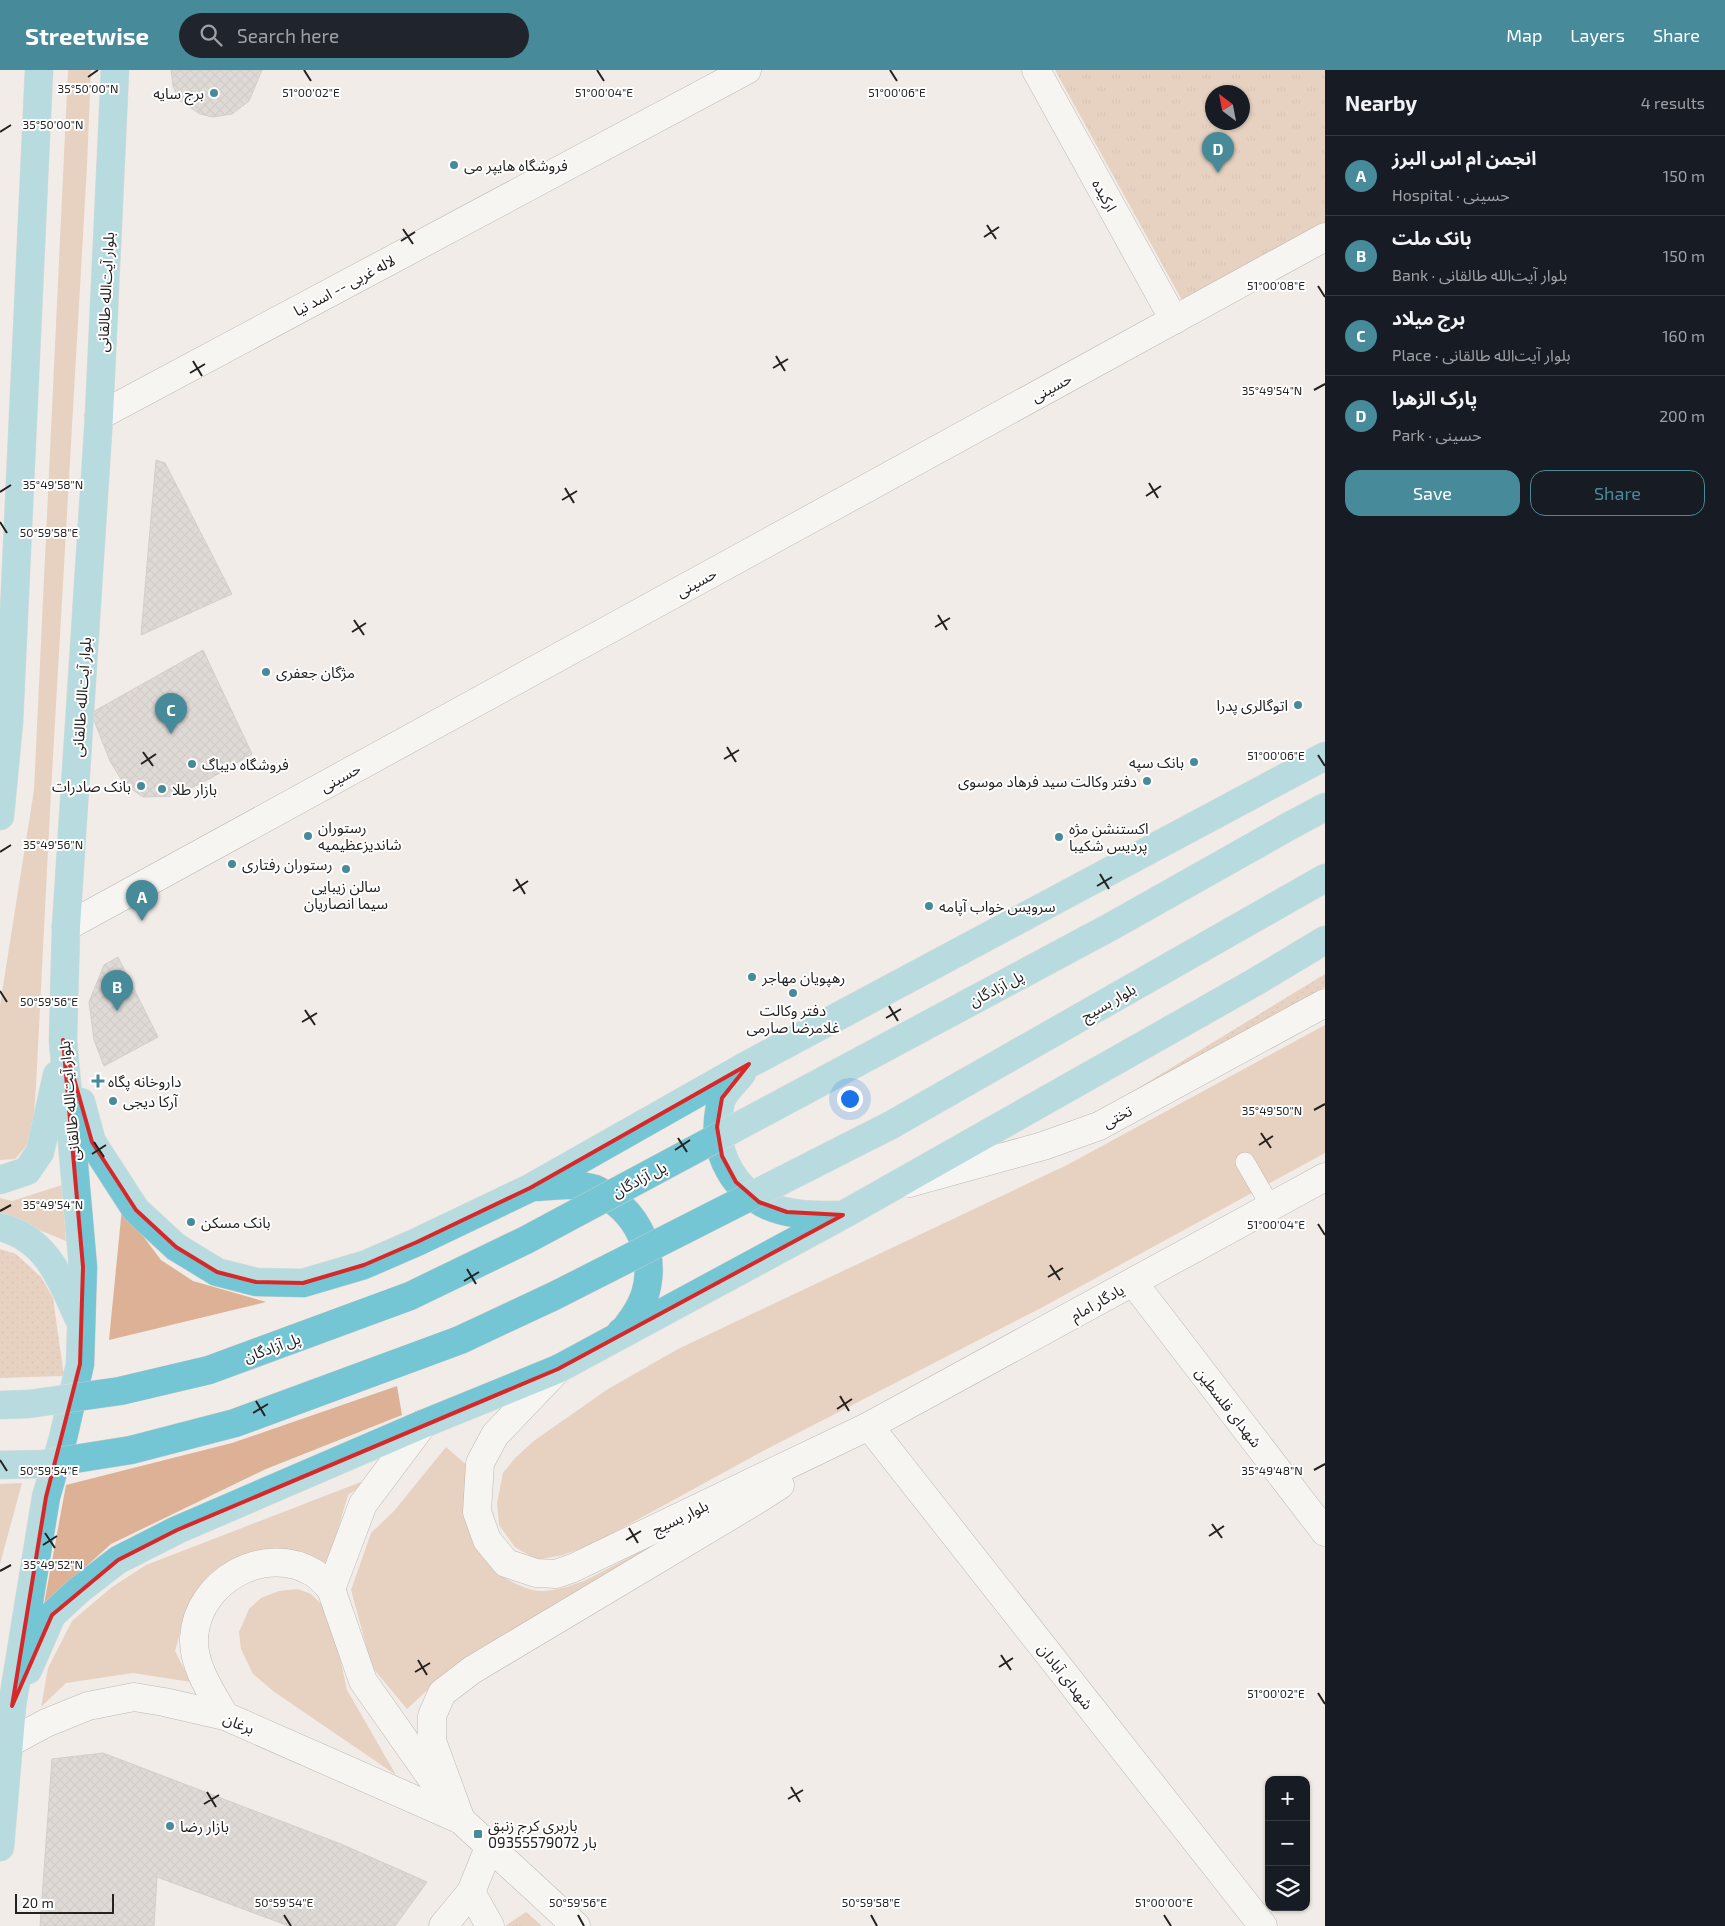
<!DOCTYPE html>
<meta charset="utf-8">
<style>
:root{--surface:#171b24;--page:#20242c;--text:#f1f3f6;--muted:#9ea1a6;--line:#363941;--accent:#478a99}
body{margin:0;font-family:"Exo 2","Noto Sans Arabic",sans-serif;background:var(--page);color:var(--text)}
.controls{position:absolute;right:15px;bottom:15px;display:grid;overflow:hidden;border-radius:10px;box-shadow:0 1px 4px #0004}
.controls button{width:45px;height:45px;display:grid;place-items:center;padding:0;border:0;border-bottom:1px solid var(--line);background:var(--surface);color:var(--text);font:25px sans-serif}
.compass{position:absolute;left:1205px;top:15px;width:45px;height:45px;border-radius:50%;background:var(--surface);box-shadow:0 1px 4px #0004;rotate:328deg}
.scale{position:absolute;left:15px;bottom:12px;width:99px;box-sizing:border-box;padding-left:5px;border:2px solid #242221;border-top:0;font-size:14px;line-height:18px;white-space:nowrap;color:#242221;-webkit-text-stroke:4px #fff;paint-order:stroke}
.you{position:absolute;left:849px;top:1028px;width:18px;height:18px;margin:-12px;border:4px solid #fff;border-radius:50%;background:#1a73e8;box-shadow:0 0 0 8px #1a73e833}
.badge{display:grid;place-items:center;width:32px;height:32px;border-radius:50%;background:var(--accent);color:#fff;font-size:16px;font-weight:700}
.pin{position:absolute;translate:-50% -41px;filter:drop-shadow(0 1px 2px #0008)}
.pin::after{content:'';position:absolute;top:26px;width:18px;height:15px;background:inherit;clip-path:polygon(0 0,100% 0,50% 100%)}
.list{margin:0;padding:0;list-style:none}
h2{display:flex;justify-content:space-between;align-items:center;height:65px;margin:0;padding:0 20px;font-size:21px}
h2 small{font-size:16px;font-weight:400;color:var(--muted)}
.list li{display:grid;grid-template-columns:32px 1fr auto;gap:15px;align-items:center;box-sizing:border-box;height:80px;padding:0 20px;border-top:1px solid var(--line)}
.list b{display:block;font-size:19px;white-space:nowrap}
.list p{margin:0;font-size:16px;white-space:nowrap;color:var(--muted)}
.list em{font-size:16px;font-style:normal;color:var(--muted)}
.actions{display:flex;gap:10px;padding:15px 20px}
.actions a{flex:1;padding:11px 0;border:1px solid var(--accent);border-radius:15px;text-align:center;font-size:18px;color:var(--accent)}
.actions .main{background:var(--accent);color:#fff}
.icon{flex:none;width:28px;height:28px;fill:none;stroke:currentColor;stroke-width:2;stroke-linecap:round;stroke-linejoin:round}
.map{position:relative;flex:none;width:1325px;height:1856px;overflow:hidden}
header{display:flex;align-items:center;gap:30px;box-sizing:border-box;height:70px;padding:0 25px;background:var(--accent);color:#fff}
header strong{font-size:24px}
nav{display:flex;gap:28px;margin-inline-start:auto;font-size:18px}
.search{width:350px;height:45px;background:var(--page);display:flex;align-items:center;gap:12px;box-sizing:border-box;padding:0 18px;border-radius:28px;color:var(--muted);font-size:19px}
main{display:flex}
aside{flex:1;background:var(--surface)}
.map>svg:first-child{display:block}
</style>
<header>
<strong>Streetwise</strong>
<div class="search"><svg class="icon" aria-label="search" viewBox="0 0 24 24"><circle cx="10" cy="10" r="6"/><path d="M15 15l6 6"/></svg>Search here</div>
<nav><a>Map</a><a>Layers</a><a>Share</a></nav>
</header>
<main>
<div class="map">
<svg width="1325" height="1856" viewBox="0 0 1325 1856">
<defs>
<pattern id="park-tufts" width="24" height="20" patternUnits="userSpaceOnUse" patternTransform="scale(1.25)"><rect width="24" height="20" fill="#dcb195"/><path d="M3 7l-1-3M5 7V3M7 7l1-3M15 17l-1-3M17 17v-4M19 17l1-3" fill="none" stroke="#bd9880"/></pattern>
<pattern id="garden-dots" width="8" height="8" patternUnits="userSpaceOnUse" patternTransform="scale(1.25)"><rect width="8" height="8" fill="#dcb195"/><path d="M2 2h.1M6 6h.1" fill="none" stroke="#bd9880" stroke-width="1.8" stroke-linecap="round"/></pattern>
<pattern id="building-cross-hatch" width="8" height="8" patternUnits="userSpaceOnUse" patternTransform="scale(1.25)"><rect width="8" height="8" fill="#c9c4c1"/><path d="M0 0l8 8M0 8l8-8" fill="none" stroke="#aca8a6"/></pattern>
</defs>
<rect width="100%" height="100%" fill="#f1ece8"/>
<g fill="#dcb195">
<path d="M68 0H91L87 96 51 722 36 1016 33 1060 28 1074 15 1089 0 1090V935L34 720Z"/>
<path d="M1325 955V1083L1041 1238 763 1381 593 1474 563 1485 537 1490 515 1477 499 1455 497 1433 503 1403 515 1388 535 1370 608 1319 678 1279 1067 1095Z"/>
<path d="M62 1115 66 1171 0 1144V1128L12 1131Z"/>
<path d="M122 1138 161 1190 193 1211 266 1232 109 1270Z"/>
<path d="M397 1316 402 1345 266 1399 111 1474 44 1534 66 1415 232 1373Z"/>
<path d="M446 1377 470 1398C469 1417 466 1437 468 1456 472 1487 510 1519 541 1521 557 1521 572 1515 586 1510L756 1421 450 1599 407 1639 372 1597 351 1520 371 1463 394 1441Z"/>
<path d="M374 1407 348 1425 328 1494 299 1481H255L209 1505 187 1537 175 1581 191 1612 133 1603 66 1613 41 1637 48 1598 72 1551 112 1517 146 1495Z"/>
<path d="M22 1413 0 1494V1414Z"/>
<path d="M298 1519 311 1524 330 1543 347 1620 396 1705 273 1621 253 1604 241 1579 239 1562 249 1539 261 1528 279 1521Z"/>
</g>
<g fill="url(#park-tufts)" fill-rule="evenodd">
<path d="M1055 0H1325V154L1183 232ZM1212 22H1242V52H1212Z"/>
<path d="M526 1842 542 1856H505Z"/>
</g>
<g fill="url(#garden-dots)">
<path d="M1325 904V917L1171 1004 1117 1031Z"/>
<path d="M0 1179 16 1184 41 1207 53 1228 64 1306 0 1308Z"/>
</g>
<g fill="url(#building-cross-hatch)" stroke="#aca7a4">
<path d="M171 0H262L249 31 232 44 213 47 200 44 179 30 173 16Z"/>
<path d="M156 390 165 393 232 524 141 565Z"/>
<path d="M203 580 252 684 213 707 175 726 143 727 124 714 110 691 91 643Z"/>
<path d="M118 887 158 967 104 996 94 970 89 932 104 895Z"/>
<path d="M103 1683 341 1774 427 1812 395 1856H289L157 1807 154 1856H40L52 1689Z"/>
</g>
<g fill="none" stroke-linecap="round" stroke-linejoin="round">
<defs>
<path id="lane" d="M1245 1092 1271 1137"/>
<g id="street">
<path d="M1036 0 1174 250"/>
<path d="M99 346 747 0"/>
<path d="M1133 1212 1325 1462"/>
<path d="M869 1356 1263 1856"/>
<path d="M471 1822 490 1856"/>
<path d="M443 1856 471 1822 490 1775"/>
</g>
<g id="secondary">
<path d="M66 857 1325 167"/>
<path d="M909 1113 1043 1076 1099 1056 1325 933"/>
<path d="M558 1299 495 1365 480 1393 477 1442 487 1470 506 1493 536 1503 556 1504 573 1498 869 1356 1325 1107"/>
<path d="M423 1354 363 1434 331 1519 363 1611 461 1750 576 1856"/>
<path d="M225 1646C211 1622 193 1596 194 1568 197 1511 265 1473 314 1503 320 1507 326 1514 331 1519"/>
<path d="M9 1673 46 1653 88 1636 134 1627 164 1632 225 1646 461 1750"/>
<path d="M461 1750 432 1671V1646L442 1623 472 1600 755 1431 780 1415"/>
</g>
<g id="primary">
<path d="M0 746 9 652 39 0"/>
<path d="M1293 754 1325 737"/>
<path d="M742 1003C736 1011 727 1019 723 1027 720 1031 720 1038 719 1042 713 1077 729 1112 759 1131 782 1146 814 1145 841 1145"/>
<path d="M81 1032 92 1072 136 1140 176 1177 217 1202 256 1212 303 1213 364 1195 417 1172 530 1118 749 994 1325 686"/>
<path d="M891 1055 1325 808"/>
<path d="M0 1110 27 1101 40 1082 57 1005"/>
<path d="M538 1117C559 1115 575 1113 595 1119 600 1121 604 1124 608 1127 649 1152 662 1208 633 1248 629 1253 626 1259 621 1262"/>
<path d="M0 1157C46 1168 61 1209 78 1247"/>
<path d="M28 1600 52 1545 79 1520 118 1490 177 1460 423 1354 558 1299 843 1145 1255 912 1325 870"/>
<path d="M0 1777 12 1636 46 1427 63 1368 80 1294 83 1197 63 970 66 857 99 346 115 0"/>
</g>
</defs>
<use href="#lane" stroke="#7e7976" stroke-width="20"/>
<use href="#street" stroke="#7e7976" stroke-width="29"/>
<use href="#secondary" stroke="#7e7976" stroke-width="29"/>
<use href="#primary" stroke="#cacaca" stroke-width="29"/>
<use href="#lane" stroke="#fff" stroke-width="19"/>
<use href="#street" stroke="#fff" stroke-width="28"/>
<use href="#secondary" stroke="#fff" stroke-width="28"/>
<use href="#primary" stroke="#74c6d4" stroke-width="28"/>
<defs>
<g id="primary-bridge">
<path d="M0 1335 29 1334 120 1321 209 1300 410 1226 526 1170 1112 856 1293 754"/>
<path d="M0 1395 43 1394 131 1380 235 1353 460 1270 554 1226 891 1055"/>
</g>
</defs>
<use href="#primary-bridge" stroke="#cacaca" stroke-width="29" stroke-linecap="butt"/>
<use href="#primary-bridge" stroke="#74c6d4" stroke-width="28"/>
</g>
<path d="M0 0H1325V1856H0ZM63 970 92 1072 136 1140 176 1177 217 1202 256 1212 303 1213 364 1195 417 1172 530 1118 749 994 722 1028 717 1057 722 1086 736 1112 759 1132 787 1142 843 1145 558 1299 177 1460 118 1490 52 1545 12 1636 46 1427 80 1294 83 1197Z" fill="#f1ece8" fill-opacity=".55" fill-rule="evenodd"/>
<path fill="none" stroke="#d62828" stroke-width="4" stroke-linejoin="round" d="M63 970 92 1072 136 1140 176 1177 217 1202 256 1212 303 1213 364 1195 417 1172 530 1118 749 994 722 1028 717 1057 722 1086 736 1112 759 1132 787 1142 843 1145 558 1299 177 1460 118 1490 52 1545 12 1636 46 1427 80 1294 83 1197Z"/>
<path fill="none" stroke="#242221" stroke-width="2" d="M304 0 311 11M597 0 604 11M890 0 897 11M88 7 98 0M0 62 11 55M987 155 996 169M403 159 413 174M984 167 999 157M401 171 415 162M1318 216 1325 227M776 286 785 301M193 291 202 306M773 298 788 289M190 303 205 294M1314 320 1325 314M1149 413 1158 428M565 418 574 433M0 422 11 415M1146 426 1161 416M562 430 577 421M0 452 7 463M938 545 947 560M354 550 364 565M935 557 950 548M352 562 366 553M727 677 736 692M143 682 153 696M1318 685 1325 696M724 689 739 680M141 694 156 684M0 782 11 775M1100 804 1109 819M516 809 525 824M1097 816 1112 807M513 821 528 811M0 921 7 932M889 936 898 951M305 940 315 955M886 948 901 939M302 952 317 943M1314 1040 1325 1034M1261 1063 1271 1078M678 1068 687 1082M94 1072 104 1087M1259 1075 1273 1066M675 1080 690 1070M92 1084 106 1075M0 1141 11 1135M1318 1154 1325 1165M1050 1195 1060 1210M467 1199 476 1214M1048 1207 1063 1198M464 1211 479 1202M840 1326 849 1341M256 1331 265 1346M837 1339 852 1329M253 1343 268 1334M0 1390 7 1401M1314 1400 1325 1394M1212 1454 1222 1468M629 1458 638 1473M45 1463 55 1478M1209 1466 1224 1456M626 1470 641 1461M43 1475 57 1466M0 1501 11 1495M1001 1585 1011 1600M418 1590 427 1605M999 1597 1013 1588M415 1602 430 1593M1318 1623 1325 1634M791 1717 800 1732M207 1722 216 1737M788 1729 803 1720M204 1734 219 1725M284 1845 291 1856M578 1845 584 1856M871 1845 877 1856M1164 1845 1171 1856"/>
<g fill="#478a99" stroke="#fff" stroke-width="2">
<circle cx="214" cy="23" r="5"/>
<circle cx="454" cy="95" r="5"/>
<circle cx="266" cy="602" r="5"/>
<circle cx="1298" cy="635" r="5"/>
<circle cx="1194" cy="692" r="5"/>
<circle cx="192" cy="694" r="5"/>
<circle cx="1147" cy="711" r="5"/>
<circle cx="141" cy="716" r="5"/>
<circle cx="162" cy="719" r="5"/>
<circle cx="308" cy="766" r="5"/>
<circle cx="1059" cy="767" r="5"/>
<circle cx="232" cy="794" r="5"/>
<circle cx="346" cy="799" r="5"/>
<circle cx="929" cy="836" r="5"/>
<circle cx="752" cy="907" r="5"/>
<circle cx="793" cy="923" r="5"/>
<path d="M95.5 1003.5h5v5h5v5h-5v5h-5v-5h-5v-5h5z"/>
<circle cx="113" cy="1031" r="5"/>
<circle cx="191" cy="1152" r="5"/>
<circle cx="170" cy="1756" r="5"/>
<rect x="473" y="1759" width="10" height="10" rx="2.5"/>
</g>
<g text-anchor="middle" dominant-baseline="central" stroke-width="4" stroke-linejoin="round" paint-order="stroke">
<g font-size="15" fill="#242221" stroke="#fff" text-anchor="start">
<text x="204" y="23" text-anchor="end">برج سایه</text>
<text x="464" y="95">فروشگاه هایپر می</text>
<text x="276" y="602">مژگان جعفری</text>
<text x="1288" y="635" text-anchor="end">اتوگالری پدرا</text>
<text x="1184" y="692" text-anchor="end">بانک سپه</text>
<text x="202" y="694">فروشگاه دیباگ</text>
<text x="1137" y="711" text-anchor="end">دفتر وکالت سید فرهاد موسوی</text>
<text x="131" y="716" text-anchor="end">بانک صادرات</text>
<text x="172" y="719">بازار طلا</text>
<text x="318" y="757">رستوران<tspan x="318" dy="17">شاندیزعظیمیه</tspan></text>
<text x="1069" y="758">اکستنشن مژه<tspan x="1069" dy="17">پردیس شکیبا</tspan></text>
<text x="242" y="794">رستوران رفتاری</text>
<text x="346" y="816" text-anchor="middle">سالن زیبایی<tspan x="346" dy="17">سیما انصاریان</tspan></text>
<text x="939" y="836">سرویس خواب آپامه</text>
<text x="762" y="907">رهپویان مهاجر</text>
<text x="793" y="940" text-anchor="middle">دفتر وکالت<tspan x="793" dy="17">غلامرضا صارمی</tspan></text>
<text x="108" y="1011">داروخانه پگاه</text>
<text x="123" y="1031">آرکا دیجی</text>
<text x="201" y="1152">بانک مسکن</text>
<text x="488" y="1755">باربری کرج زنبق<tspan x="488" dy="17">بار 09355579072</tspan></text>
<text x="180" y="1756">بازار رضا</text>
</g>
<g font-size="15" fill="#242221" stroke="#fff">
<text transform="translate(1105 125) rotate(61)">ارکیده</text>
<text transform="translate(344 215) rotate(-28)">لاله غربی -- اسد نیا</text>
<text transform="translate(105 222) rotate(-87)">بلوار آیت‌الله طالقانی</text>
<text transform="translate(1051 317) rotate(-29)">حسینی</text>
<text transform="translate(696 512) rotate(-29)">حسینی</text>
<text transform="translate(81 627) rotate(-86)">بلوار آیت‌الله طالقانی</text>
<text transform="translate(340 707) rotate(-29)">حسینی</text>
<text transform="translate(996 918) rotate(-28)">پل آزادگان</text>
<text transform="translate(1108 932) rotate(-30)">بلوار بسیج</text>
<text transform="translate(69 1031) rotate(-95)">بلوار آیت‌الله طالقانی</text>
<text transform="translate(1117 1046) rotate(-28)">تختی</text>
<text transform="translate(639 1109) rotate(-28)">پل آزادگان</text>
<text transform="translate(1097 1232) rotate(-29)">یادگار امام</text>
<text transform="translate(272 1277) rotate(-20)">پل آزادگان</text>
<text transform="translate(1229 1337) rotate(52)">شهدای فلسطین</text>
<text transform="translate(680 1447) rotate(-26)">بلوار بسیج</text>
<text transform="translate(1066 1606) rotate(52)">شهدای آبادان</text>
<text transform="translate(239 1653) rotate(22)">برغان</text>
</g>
</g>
<g font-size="12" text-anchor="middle" fill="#242221" stroke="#fff" stroke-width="4" stroke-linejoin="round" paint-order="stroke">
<text x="88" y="23">35°50'00"N</text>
<text x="311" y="27">51°00'02"E</text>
<text x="604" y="27">51°00'04"E</text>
<text x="897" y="27">51°00'06"E</text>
<text x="53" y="59">35°50'00"N</text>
<text x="1276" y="220">51°00'08"E</text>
<text x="1272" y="325">35°49'54"N</text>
<text x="53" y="419">35°49'58"N</text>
<text x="49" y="467">50°59'58"E</text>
<text x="1276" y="690">51°00'06"E</text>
<text x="53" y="779">35°49'56"N</text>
<text x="49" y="936">50°59'56"E</text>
<text x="1272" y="1045">35°49'50"N</text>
<text x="53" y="1139">35°49'54"N</text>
<text x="1276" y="1159">51°00'04"E</text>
<text x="1272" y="1405">35°49'48"N</text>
<text x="49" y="1405">50°59'54"E</text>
<text x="53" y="1499">35°49'52"N</text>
<text x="1276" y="1628">51°00'02"E</text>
<text x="284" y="1837">50°59'54"E</text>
<text x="578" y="1837">50°59'56"E</text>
<text x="871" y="1837">50°59'58"E</text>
<text x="1164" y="1837">51°00'00"E</text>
</g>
</svg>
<div class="controls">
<button>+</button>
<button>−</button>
<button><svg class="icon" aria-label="layers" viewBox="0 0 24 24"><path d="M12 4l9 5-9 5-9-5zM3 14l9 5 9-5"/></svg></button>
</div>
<svg class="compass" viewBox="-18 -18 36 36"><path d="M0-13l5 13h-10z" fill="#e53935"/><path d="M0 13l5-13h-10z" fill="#9ea1a6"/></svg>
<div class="scale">20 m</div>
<div class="you"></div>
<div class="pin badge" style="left:142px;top:851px">A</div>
<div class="pin badge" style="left:117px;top:941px">B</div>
<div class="pin badge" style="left:171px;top:664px">C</div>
<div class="pin badge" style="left:1218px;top:103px">D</div>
</div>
<aside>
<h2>Nearby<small>4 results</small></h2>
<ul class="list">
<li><span class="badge">A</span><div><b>انجمن ام اس البرز</b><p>Hospital · حسینی</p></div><em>150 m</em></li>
<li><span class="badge">B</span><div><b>بانک ملت</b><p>Bank · بلوار آیت‌الله طالقانی</p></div><em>150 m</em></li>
<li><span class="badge">C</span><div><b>برج میلاد</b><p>Place · بلوار آیت‌الله طالقانی</p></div><em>160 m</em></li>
<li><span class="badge">D</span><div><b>پارک الزهرا</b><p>Park · حسینی</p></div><em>200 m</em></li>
</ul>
<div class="actions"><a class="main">Save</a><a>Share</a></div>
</aside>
</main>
